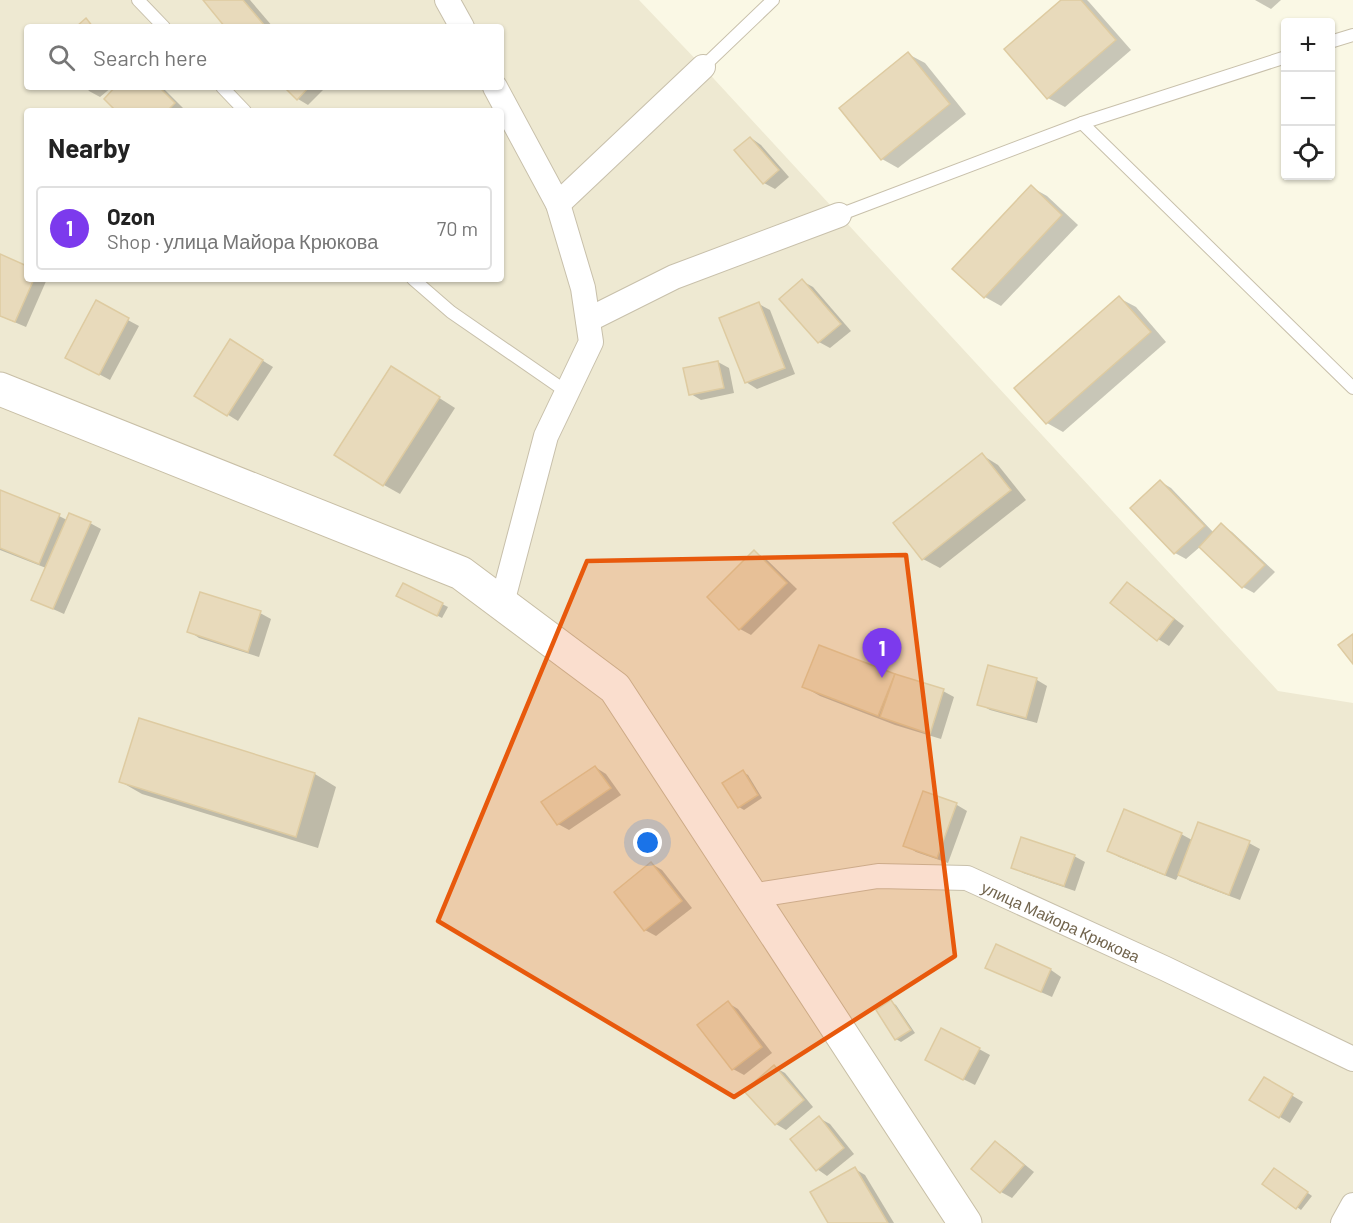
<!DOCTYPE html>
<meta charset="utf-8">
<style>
:root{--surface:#fff;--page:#f2f2f2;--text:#222;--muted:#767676;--line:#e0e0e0;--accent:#7c3aed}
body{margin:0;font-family:Barlow,sans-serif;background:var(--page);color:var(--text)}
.controls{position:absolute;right:18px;top:18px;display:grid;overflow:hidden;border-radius:6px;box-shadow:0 2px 4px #0004}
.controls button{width:54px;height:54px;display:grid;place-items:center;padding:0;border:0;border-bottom:2px solid var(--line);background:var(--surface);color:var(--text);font:30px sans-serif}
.you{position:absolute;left:648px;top:843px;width:21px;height:21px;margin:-15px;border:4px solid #fff;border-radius:50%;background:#1a73e8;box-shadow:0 0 0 9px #1a73e833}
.badge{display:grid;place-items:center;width:39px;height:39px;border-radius:50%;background:var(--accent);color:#fff;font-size:20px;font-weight:700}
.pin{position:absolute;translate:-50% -50px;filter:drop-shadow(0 2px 3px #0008)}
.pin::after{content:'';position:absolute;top:32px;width:21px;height:18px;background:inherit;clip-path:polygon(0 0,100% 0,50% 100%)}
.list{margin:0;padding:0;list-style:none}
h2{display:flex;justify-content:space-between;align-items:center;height:78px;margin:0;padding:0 24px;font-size:26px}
h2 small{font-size:20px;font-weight:400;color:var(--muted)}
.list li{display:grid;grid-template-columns:39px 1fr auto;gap:18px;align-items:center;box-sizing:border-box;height:84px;margin:0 12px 12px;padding:0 12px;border:2px solid var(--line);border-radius:6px}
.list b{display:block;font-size:22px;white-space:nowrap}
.list p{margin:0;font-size:20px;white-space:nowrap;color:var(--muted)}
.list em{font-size:20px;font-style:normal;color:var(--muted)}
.icon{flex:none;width:33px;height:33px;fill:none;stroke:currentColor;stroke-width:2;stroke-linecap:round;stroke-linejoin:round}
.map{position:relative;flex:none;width:1353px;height:1223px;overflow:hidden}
.search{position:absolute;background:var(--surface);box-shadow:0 2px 4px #0004;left:24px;top:24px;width:480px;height:66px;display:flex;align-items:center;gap:15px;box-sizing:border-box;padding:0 21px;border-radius:6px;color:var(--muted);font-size:22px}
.panel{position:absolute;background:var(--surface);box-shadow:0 2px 4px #0004;left:24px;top:108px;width:480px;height:174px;border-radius:6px}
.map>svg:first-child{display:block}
</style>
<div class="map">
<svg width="1353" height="1223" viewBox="0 0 1353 1223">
<rect width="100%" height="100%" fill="#faf8e5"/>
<path fill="#eee9d2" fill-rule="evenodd" d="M0 0H639L703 67 1278 691 1353 703V1223H0ZM27 27H501V87H27ZM27 111H501V279H27Z"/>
<g fill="#0003">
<path d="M205 0H250L273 27H227Z"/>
<path d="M1064 0H1087L1089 2 1131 50 1065 107 1048 98Z"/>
<path d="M1255 0H1281L1271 9Z"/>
<path d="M908 54 925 63 966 114 898 168 882 159Z"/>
<path d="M86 87H112L100 97 89 91Z"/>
<path d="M117 87H162L185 110 184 111H118Z"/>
<path d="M286 87H326L308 105 298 99Z"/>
<path d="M751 138 761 145 789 177 775 189 764 183 736 151Z"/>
<path d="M1031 187 1047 196 1078 225 1001 306 985 297Z"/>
<path d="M0 256 27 268V279H47L26 327 0 316Z"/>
<path d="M802 281 813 287 851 331 830 348 819 342 782 299Z"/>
<path d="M1119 298 1136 307 1166 342 1063 432 1047 423Z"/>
<path d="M96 303 139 326 110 380 78 363Z"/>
<path d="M759 304 770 310 795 374 757 389 746 382Z"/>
<path d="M241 347 273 367 238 421 196 395Z"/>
<path d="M718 362 729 368 734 393 701 400 691 394Z"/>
<path d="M408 378 455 408 400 494 384 485Z"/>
<path d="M982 455 998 465 1026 500 940 568 923 559Z"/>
<path d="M1161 482 1171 488 1214 533 1222 525 1232 532 1275 572 1254 593 1243 587 1201 546 1186 559 1175 553 1132 508Z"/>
<path d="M0 492 59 516 67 520 90 523 101 529 64 614 44 605 46 568 0 550Z"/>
<path d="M754 552 765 558 797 589 751 635 740 629Z"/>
<path d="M1128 584 1138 590 1184 626 1169 646 1158 639Z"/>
<path d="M404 585 448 607 442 618 398 595Z"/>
<path d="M260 613 271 619 259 657 199 638 189 631Z"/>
<path d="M820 646 895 675 943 691 954 697 941 739 895 725 820 696 804 687Z"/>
<path d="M989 667 1037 680 1047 686 1037 723 990 710 979 704Z"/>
<path d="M140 720 315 774 336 787 318 848 142 794 121 782Z"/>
<path d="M595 767 606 774 621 795 569 830 558 824Z"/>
<path d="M743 772 748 775 762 798 744 810 739 807Z"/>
<path d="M924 793 957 805 967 811 948 863 916 852 905 845Z"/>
<path d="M1181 834 1192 840 1249 843 1260 849 1240 900 1190 881 1179 874 1176 880 1119 857 1109 851Z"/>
<path d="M1074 856 1085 862 1075 891 1023 873 1013 867Z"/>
<path d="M652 864 662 870 692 908 656 936 645 930Z"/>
<path d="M996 946 1051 970 1061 977 1052 997 998 973Z"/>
<path d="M891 1002 896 1005 915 1033 901 1042 896 1039Z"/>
<path d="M728 1003 738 1009 772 1053 744 1075 733 1069Z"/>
<path d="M979 1049 990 1055 975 1085 937 1066Z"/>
<path d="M774 1067 785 1073 813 1107 786 1130 776 1124Z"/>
<path d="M1264 1079 1303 1102 1290 1123 1252 1100Z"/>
<path d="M819 1118 830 1124 854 1154 827 1176 817 1169Z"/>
<path d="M995 1142 1006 1149 1034 1172 1012 1198 1001 1192 973 1168Z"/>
<path d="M855 1169 865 1175 894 1223H830Z"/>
<path d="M1279 1172 1312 1196 1301 1210 1297 1207Z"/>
</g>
<g fill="#e8dabb" stroke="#decba1" stroke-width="1.5">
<path d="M203 0H243L265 26 225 27Z"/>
<path d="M1061 0H1081L1116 40 1047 99 1004 49Z"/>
<path d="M86 18 93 27H76Z"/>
<path d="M908 52 950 104 881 160 839 108Z"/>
<path d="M115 87H159L175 103 167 111H116L104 99Z"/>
<path d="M284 87H309L297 100Z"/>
<path d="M750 137 779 170 763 184 734 150Z"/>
<path d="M1031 185 1062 215 984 298 952 269Z"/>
<path d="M0 254 27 266V279H34L15 322 0 316Z"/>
<path d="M802 279 841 324 818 343 779 299Z"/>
<path d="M1119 296 1151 332 1046 424 1014 388Z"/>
<path d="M96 300 129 318 99 375 65 358Z"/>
<path d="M759 302 785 368 745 383 719 318Z"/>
<path d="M230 339 263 360 227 416 194 396Z"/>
<path d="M718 361 724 388 689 395 683 368Z"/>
<path d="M391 366 440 397 383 486 334 455Z"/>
<path d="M982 453 1011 490 922 560 893 523Z"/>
<path d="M1160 480 1205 526 1174 554 1130 508Z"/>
<path d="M0 490 60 514 39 564 0 548Z"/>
<path d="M69 513 91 522 53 609 31 600Z"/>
<path d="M1221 523 1265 565 1242 588 1199 547Z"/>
<path d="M754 550 787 583 739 630 707 597Z"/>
<path d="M1127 582 1174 619 1157 641 1110 603Z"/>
<path d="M403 583 443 603 437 616 396 596Z"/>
<path d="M200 592 261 611 248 652 187 632Z"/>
<path d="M1353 634V664L1338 645Z"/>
<path d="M819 645 895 674 878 716 802 687Z"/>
<path d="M988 665 1037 678 1026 718 977 705Z"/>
<path d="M895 674 944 689 930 734 880 717Z"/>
<path d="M139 718 315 773 296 837 119 782Z"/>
<path d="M595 766 611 788 557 825 541 802Z"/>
<path d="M743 770 758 795 738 808 722 783Z"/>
<path d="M923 791 957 803 937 858 903 846Z"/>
<path d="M1124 809 1182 833 1165 875 1107 851Z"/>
<path d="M1198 822 1250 841 1229 895 1178 875Z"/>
<path d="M1021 837 1075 855 1064 886 1011 868Z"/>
<path d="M651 862 682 901 644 931 614 892Z"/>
<path d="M996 944 1051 969 1041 992 985 968Z"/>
<path d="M891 1000 911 1030 895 1040 876 1010Z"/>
<path d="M728 1001 762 1047 732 1070 697 1025Z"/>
<path d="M941 1028 980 1048 963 1080 925 1060Z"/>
<path d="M774 1065 804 1100 775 1125 744 1091Z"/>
<path d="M1264 1077 1293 1094 1279 1118 1249 1100Z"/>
<path d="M819 1116 844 1148 816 1171 790 1139Z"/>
<path d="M995 1141 1024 1165 1000 1193 971 1169Z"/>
<path d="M855 1167 888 1223H828L810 1192Z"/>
<path d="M1274 1168 1308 1192 1296 1209 1262 1184Z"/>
</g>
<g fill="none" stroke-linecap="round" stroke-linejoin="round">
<defs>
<g id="service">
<path d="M138 0 164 27"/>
<path d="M1330 42 1353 35"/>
<path d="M703 67 773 0"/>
<path d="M222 87 245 111"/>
<path d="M1082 123 1353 388"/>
<path d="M839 215 1082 123 1286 57"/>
<path d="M413 279 451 312 567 392"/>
</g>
<g id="minor">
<path d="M447 0 462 27"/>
<path d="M495 87 558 204 583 288 591 342 546 436 502 603"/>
<path d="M558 204 703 67"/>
<path d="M588 320 674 277 839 215"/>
<path id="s1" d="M751 896 878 876 967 878 1164 968 1353 1059"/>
<path d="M1343 1223 1353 1205"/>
</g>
<path id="secondary" d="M0 389 461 573 615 688 965 1223"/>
</defs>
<use href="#service" stroke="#c8c0ab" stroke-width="14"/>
<use href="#minor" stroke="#c8c0ab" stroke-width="26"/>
<use href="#secondary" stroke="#c8bfa6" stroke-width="35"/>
<use href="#service" stroke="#fff" stroke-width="12"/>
<use href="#minor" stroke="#fff" stroke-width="24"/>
<use href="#secondary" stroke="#fff" stroke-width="33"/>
</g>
<path fill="#e8590c" fill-opacity="0.2" stroke="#e8590c" stroke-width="4.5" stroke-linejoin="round" d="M906 555 955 956 734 1097 438 921 587 561Z"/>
<g text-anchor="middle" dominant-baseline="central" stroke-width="4.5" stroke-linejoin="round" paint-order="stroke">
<g font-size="16" fill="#71644d" stroke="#fdfceb">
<text stroke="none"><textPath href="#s1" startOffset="321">улица Майора Крюкова</textPath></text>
</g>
</g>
</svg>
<div class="controls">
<button>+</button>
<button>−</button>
<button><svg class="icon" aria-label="locate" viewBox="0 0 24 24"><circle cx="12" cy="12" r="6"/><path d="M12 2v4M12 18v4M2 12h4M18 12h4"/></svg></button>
</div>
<div class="you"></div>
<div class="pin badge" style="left:882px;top:678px">1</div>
<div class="search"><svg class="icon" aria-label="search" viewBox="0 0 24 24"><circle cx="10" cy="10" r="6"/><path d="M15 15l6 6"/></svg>Search here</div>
<section class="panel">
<h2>Nearby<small></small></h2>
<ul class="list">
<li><span class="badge">1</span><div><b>Ozon</b><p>Shop · улица Майора Крюкова</p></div><em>70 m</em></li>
</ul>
</section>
</div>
